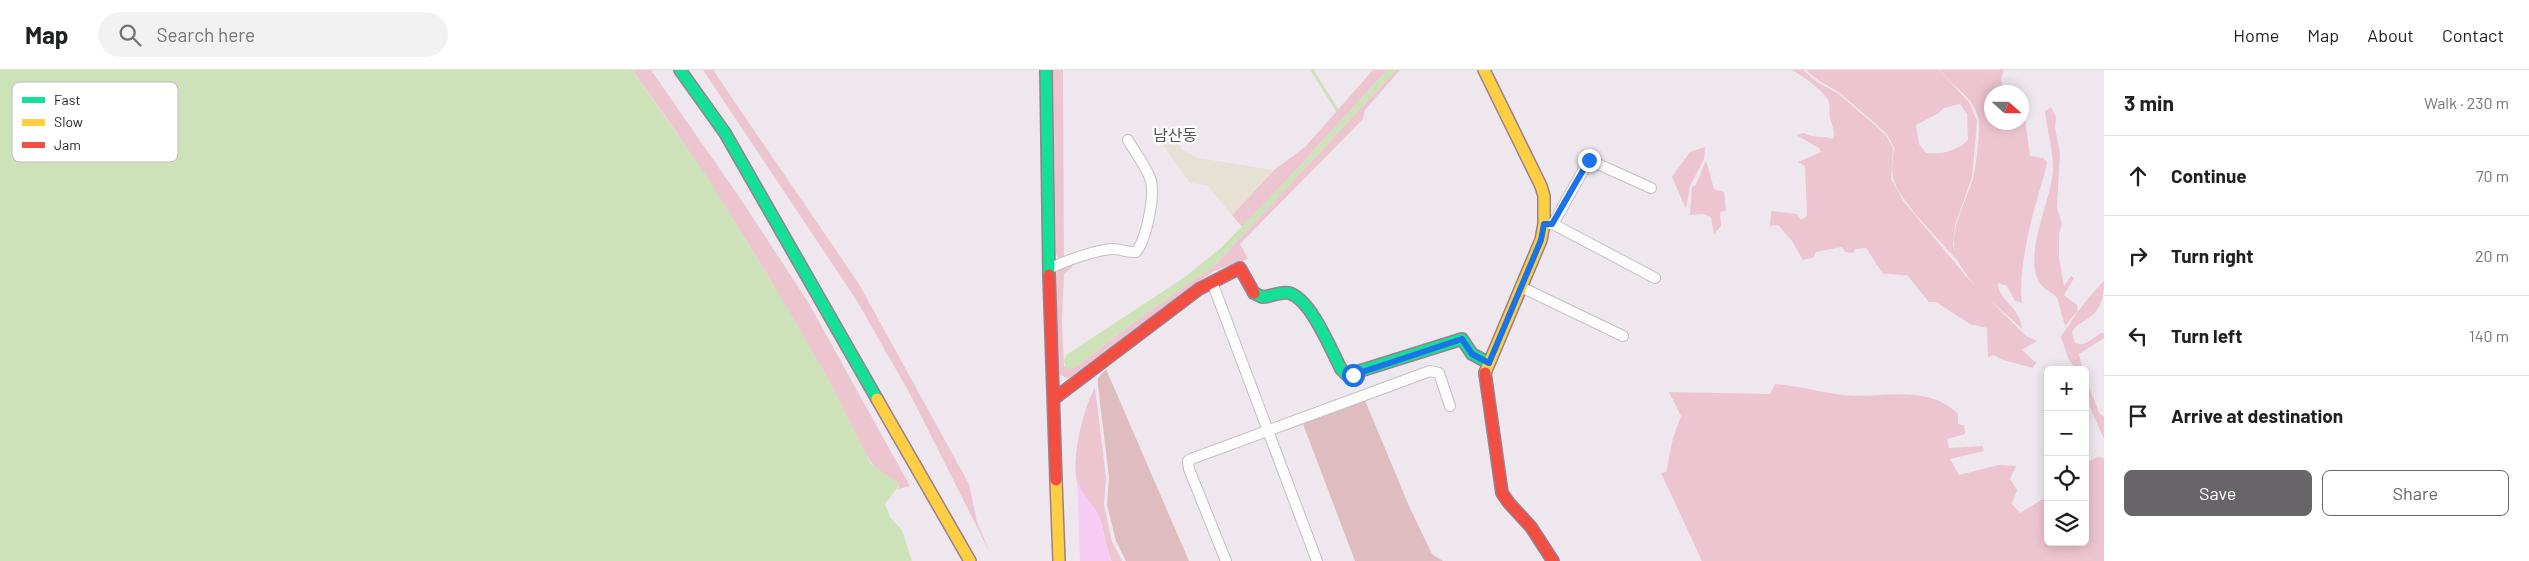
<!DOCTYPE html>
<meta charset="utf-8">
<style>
:root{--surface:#fff;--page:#f2f2f2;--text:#202124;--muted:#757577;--line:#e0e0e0;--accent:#676567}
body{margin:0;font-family:Barlow,"Noto Sans KR",sans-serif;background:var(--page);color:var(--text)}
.controls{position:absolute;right:15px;bottom:15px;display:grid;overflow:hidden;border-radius:8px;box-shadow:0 2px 12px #0003}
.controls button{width:45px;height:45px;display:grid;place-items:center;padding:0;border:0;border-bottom:1px solid var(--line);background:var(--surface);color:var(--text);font:25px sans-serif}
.compass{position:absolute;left:1984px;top:15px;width:45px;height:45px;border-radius:50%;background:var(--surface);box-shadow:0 2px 12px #0003;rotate:111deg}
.stop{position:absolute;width:15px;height:15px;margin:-11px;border:4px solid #1a73e8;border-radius:50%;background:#fff}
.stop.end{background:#1a73e8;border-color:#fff;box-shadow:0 1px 5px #0008}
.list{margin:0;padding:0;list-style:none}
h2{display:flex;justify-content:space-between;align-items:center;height:65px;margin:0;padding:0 20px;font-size:21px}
h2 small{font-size:16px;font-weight:400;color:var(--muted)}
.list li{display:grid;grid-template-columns:32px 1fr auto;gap:15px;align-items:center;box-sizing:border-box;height:80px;padding:0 20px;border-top:1px solid var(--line)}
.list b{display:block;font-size:19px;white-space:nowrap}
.list em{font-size:16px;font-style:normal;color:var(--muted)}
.actions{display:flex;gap:10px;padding:15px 20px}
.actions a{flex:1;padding:11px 0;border:1px solid var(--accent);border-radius:8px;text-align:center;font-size:18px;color:var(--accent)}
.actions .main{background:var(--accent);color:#fff}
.icon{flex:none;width:28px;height:28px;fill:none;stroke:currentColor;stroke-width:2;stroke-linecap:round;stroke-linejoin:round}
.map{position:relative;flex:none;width:2104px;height:491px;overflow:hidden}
header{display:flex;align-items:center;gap:30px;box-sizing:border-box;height:70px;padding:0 25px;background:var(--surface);border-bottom:1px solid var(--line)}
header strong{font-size:24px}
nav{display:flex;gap:28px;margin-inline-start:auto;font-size:18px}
.search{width:350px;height:45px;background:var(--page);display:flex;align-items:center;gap:12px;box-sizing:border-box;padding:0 18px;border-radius:28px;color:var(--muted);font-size:19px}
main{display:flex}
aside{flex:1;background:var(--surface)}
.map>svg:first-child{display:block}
</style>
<header>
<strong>Map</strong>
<div class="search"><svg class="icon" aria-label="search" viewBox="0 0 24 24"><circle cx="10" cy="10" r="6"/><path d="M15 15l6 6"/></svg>Search here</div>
<nav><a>Home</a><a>Map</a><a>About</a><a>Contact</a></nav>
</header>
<main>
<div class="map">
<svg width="2104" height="491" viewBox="0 0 2104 491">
<rect width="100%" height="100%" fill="#eee8ee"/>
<g fill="#edc5d0" fill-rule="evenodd">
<path d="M632 0H651L742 131 808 232 910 416 898 419 899 416C891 405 877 402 871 392 849 359 834 320 814 285 758 187 699 91 632 0Z"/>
<path d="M703 0H713L859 214 969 414 977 452 990 483 910 324 857 231Z"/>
<path d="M1053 0H1063L1064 187 1058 188 1056 184Z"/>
<path d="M1373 0H1387L1298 98 1242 157 1232 145 1274 100 1305 77Z"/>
<path d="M1396 0H1400L1365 40 1363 49 1240 174 1248 189 1214 201 1190 217 1074 307 1067 308 1060 305 1055 204 1061 198 1072 194V197L1064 204 1062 249 1064 296 1074 298 1134 252 1215 195Z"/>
<path d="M1791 0H1803L1817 12 1839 24 1886 65 1893 78 1891 109 1904 132 1967 207 2026 266 2037 271 2022 280 2036 293 2033 298 2003 290 1994 285 1988 287 1987 258 1970 254 1936 232H1929L1907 205C1899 206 1892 203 1883 204L1866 178 1856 179 1853 183 1845 182 1842 177 1816 182 1814 187 1803 190 1792 171 1778 155 1770 156 1771 141 1797 144 1801 150 1807 146 1805 96 1798 92 1821 82 1819 78 1796 65 1804 63C1814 69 1823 65 1833 69 1835 62 1833 58 1831 51 1828 45 1831 38 1829 32 1827 23 1799 3 1791 0Z"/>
<path d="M1806 0H1939L1969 32 1977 51 1972 107 1955 155 1953 174 1957 190 1915 144 1897 119 1893 108 1892 97 1894 78 1887 64 1840 23 1818 10ZM1960 34 1967 44 1968 70C1957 81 1940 85 1926 83L1919 74 1916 55 1939 43 1944 38Z"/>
<path d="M1940 0H2004L2001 9 2004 22H1992V52H2022V35H2023L2030 86 2043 88 2047 92C2045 105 2040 117 2037 130 2029 157 2018 205 2022 233L2015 231 2007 216 1998 213C1999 232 2020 236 2022 259 2002 239 1973 219 1959 193 1944 165 1966 135 1973 108 1976 98 1980 61 1979 51 1975 27 1952 17 1940 0Z"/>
<path d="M2051 37 2056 47 2055 58 2060 83 2057 138 2062 154 2059 164V188L2064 216 2071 206 2074 208 2064 225 2077 235 2078 241 2065 256 2057 227C2051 222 2043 219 2039 212 2023 184 2052 129 2053 99 2053 79 2047 60 2045 41Z"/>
<path d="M1705 77 1704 89 1690 116 1686 139 1672 107 1690 82Z"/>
<path d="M1706 90 1714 119 1724 122 1726 141 1720 142 1721 156 1714 164 1711 147 1703 144 1690 145 1692 117 1696 115Z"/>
<path d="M2104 211C2104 226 2101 242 2087 249 2081 253 2075 256 2072 262L2075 273C2088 277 2092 268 2101 263H2104V268L2079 284 2083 300H2076L2068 288 2061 267C2072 249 2089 225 2104 211Z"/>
<path d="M2085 307 2099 342 2104 347V369L2085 326Z"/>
<path d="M1775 314C1798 316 1820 322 1843 325 1881 329 1927 313 1958 344V354L1964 355 1965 364 1947 369 1949 378 1983 376 1984 381 1950 389 1959 405 1999 395 2016 396 2010 409 2017 420 2012 434 2020 443 2048 426V472H2085V393L2098 387 2104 388V491H1702L1661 403 1666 402 1673 368 1681 346 1669 322 1770 324Z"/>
<path d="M1095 318 1106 407 1104 435 1112 472 1122 491H1112C1105 477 1105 461 1099 447 1095 436 1087 431 1081 422 1067 402 1083 337 1095 318Z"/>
</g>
<g fill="#dfbcbf">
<path d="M1106 299 1189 491H1126L1116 471 1107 435 1109 407 1098 316V308Z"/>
<path d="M1364 328 1409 436 1432 484 1443 491H1355L1303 354 1285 361 1281 355Z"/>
</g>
<path fill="#e6e0d5" d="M1170 63 1176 65 1181 79 1198 88 1274 100 1232 145 1207 115 1190 113 1156 65Z"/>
<path fill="#f7ccf4" d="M1077 407C1081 428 1094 431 1100 449 1105 463 1105 477 1112 491H1080Z"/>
<g fill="#cee2ba">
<path d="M0 0H632L708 108 788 239 828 308 871 394 900 414 885 434 890 447 902 460 912 491H0Z"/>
<path d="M1387 0H1396L1215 195 1134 252 1074 298 1066 299 1064 290 1066 285 1182 209 1221 178 1298 98Z"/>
</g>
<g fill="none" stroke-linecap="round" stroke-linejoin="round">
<path stroke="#cee2ba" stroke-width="3" d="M1312 0 1337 40"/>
<defs>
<g id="street">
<path d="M1546 154H1553L1655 208"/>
<path d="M1553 154 1589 90 1651 118"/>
<path d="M1049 199C1062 192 1098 179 1113 179 1122 179 1127 183 1136 182 1146 170 1155 127 1151 111 1147 97 1135 83 1128 70"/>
<path d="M1212 212 1317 491"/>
<path d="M1521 217 1623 266"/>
<path d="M1226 491 1189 399 1188 391 1191 389 1430 301 1439 303 1450 336"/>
</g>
<g id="fast">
<path d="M680 0 725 63 877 329"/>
<path d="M1046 0 1049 205"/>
<path d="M1254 223 1262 227C1271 227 1280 221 1289 223 1311 229 1331 280 1341 299L1347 305 1462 269 1472 284 1489 293"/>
</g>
<g id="slow">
<path d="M1484 0 1541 116 1544 126V154L1541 170 1485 303"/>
<path d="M877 329 970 491"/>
<path d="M1056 410 1059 491"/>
</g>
<g id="jam">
<path d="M1049 205 1056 410"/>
<path d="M1485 303 1502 423 1509 433 1531 457 1553 491"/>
<path d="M1055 328 1199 219 1240 198 1254 223"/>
</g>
</defs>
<use href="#street" stroke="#c3c0c3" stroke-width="12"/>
<use href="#fast" stroke="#997f90" stroke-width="14"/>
<use href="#slow" stroke="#997f90" stroke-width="14"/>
<use href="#jam" stroke="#997f90" stroke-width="14"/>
<use href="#street" stroke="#fcfcfc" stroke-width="10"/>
<use href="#fast" stroke="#16e098" stroke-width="11"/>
<use href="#slow" stroke="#ffcf43" stroke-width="11"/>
<use href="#jam" stroke="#f24e42" stroke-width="11"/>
</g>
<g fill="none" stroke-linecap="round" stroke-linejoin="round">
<path stroke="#1a73e8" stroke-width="6" d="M1353 305 1462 269 1472 284 1489 293 1541 170 1544 154H1552L1589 90"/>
</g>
<g text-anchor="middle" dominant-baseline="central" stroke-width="4.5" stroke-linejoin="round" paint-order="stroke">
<g font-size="16" fill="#525252" stroke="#fff">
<text x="1175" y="64">남산동</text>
</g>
</g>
<rect x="12" y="12" width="166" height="80" rx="8" fill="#fff" stroke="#bcbcbc" stroke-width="1"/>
<rect x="22" y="27" width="23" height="6" fill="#16e098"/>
<rect x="22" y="49" width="23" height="7" fill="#ffcf43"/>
<rect x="22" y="72" width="23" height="6" fill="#f24e42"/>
<g font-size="14" fill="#1f1f1f">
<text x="54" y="35">Fast</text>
<text x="54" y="57">Slow</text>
<text x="54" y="80">Jam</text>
</g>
</svg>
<div class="controls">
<button>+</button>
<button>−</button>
<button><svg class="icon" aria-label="locate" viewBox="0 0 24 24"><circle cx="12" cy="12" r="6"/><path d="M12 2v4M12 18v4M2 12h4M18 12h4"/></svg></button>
<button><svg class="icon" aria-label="layers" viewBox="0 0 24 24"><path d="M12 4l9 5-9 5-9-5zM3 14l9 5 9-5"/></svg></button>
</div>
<svg class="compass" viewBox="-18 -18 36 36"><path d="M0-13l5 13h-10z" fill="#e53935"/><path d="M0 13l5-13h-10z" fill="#757577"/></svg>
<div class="stop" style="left:1353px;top:305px"></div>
<div class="stop end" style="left:1589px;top:90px"></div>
</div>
<aside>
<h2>3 min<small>Walk · 230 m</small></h2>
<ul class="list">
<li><svg class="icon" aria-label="ahead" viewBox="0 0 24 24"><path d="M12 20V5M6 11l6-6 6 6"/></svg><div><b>Continue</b></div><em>70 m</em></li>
<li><svg class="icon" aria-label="right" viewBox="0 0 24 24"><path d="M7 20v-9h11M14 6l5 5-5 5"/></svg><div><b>Turn right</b></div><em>20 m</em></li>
<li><svg class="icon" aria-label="left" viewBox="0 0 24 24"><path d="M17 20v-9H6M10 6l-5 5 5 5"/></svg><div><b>Turn left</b></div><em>140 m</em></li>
<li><svg class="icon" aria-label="arrive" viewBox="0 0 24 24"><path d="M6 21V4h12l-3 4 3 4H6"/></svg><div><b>Arrive at destination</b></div></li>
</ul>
<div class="actions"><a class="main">Save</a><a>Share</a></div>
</aside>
</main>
